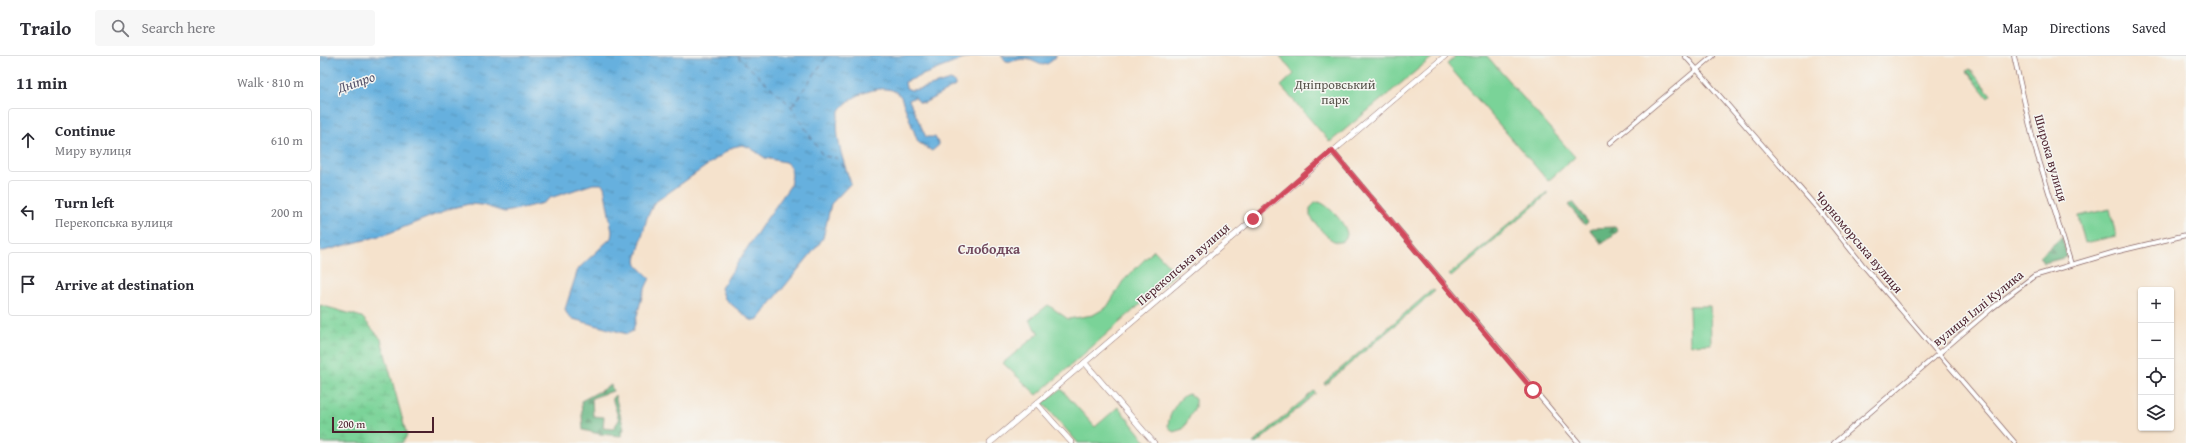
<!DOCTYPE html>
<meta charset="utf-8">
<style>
:root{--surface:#fff;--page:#f7f7f7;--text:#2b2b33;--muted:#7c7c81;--line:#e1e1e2}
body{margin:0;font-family:"Gentium Book Plus",serif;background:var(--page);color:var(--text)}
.controls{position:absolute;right:12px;bottom:12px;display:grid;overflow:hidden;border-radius:4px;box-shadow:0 1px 3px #0004}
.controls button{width:36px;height:36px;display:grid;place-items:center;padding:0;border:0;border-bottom:1px solid var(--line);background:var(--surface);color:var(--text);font:20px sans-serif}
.scale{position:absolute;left:12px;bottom:10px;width:102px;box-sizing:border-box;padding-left:4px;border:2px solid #4a1f2b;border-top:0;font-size:11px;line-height:14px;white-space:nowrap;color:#4a1f2b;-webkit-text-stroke:3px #f6f6f2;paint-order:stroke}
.stop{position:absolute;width:12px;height:12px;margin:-9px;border:3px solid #d1495b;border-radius:50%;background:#fff}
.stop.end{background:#d1495b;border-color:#fff;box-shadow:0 1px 4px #0008}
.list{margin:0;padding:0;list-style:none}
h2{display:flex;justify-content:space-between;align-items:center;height:52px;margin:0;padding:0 16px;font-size:17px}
h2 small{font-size:13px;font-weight:400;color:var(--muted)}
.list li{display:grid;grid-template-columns:26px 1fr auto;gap:12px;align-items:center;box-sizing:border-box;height:64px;margin:0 8px 8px;padding:0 8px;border:1px solid var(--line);border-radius:4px}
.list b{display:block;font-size:15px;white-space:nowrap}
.list p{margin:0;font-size:13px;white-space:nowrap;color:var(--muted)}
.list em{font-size:13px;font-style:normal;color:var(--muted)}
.icon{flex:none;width:22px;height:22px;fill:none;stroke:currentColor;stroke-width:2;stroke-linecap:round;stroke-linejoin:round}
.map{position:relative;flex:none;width:1866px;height:387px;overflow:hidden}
header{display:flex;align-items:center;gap:24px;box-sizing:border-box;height:56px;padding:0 20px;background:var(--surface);border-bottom:1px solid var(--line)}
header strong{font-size:19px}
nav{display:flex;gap:22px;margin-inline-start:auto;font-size:14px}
.search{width:280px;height:36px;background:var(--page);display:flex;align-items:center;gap:10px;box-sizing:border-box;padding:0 14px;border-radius:4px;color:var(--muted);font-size:15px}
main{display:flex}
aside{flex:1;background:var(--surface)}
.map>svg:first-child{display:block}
</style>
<header>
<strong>Trailo</strong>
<div class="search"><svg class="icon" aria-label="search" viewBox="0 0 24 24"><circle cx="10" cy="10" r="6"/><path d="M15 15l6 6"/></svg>Search here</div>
<nav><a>Map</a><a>Directions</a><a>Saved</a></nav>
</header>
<main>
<aside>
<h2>11 min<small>Walk · 810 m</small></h2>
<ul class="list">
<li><svg class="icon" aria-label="ahead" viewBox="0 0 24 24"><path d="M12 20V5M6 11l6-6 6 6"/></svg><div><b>Continue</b><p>Миру вулиця</p></div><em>610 m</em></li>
<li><svg class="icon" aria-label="left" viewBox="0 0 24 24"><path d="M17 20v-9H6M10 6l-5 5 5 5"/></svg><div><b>Turn left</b><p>Перекопська вулиця</p></div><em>200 m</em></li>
<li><svg class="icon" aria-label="arrive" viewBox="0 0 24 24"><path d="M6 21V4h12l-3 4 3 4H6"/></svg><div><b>Arrive at destination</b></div></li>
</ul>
</aside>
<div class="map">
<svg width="1866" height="387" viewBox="0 0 1866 387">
<defs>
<pattern id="grass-dots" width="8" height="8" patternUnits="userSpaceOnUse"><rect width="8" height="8" fill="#7ad398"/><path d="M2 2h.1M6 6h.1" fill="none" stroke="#6bb583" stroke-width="1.8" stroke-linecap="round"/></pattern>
<pattern id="forest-firs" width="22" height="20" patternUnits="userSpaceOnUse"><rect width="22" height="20" fill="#63b580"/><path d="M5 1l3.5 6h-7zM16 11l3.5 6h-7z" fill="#549369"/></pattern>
<pattern id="wetland-marsh" width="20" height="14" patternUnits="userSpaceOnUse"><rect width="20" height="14" fill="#7ad398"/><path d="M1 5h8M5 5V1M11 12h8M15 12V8" fill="none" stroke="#6bb583"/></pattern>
<pattern id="water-ripples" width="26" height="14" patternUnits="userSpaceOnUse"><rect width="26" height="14" fill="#66b0de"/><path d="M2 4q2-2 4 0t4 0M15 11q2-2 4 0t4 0" fill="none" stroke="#568fb4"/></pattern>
</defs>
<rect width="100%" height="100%" fill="#f6f6f2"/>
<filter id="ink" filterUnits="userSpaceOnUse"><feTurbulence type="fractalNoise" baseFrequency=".025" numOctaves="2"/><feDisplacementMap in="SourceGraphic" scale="8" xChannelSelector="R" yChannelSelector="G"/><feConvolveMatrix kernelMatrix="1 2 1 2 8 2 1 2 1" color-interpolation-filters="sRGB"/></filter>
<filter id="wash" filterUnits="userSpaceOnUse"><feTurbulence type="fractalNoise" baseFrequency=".012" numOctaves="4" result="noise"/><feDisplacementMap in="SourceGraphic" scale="16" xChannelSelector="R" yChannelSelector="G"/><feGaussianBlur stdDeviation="0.9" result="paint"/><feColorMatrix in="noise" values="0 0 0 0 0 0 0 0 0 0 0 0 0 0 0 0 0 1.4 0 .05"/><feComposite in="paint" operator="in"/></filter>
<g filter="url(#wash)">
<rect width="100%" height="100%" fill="#f5e2cc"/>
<g fill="url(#grass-dots)" stroke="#627962">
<path d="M1650 13 1671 39 1668 42 1647 15Z"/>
<path d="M1227 136 1228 138 1131 221 1129 219Z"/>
<path d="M1113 233 1115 235 1005 329 1004 327Z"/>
<path d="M994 335 996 337 937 387H933Z"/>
</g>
<g fill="url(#forest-firs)" stroke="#566a56">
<path d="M1252 146 1268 166 1265 169 1248 149Z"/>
<path d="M1295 171 1298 175 1282 188 1270 174 1271 172Z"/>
<path d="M1742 181 1747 201 1724 207 1720 200Z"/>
<path d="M291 329 293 335 272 342 273 360 284 361 283 372 293 373 299 364 292 342 295 339 304 373 301 380 279 378 263 374 261 345Z"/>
</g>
<path fill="url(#wetland-marsh)" stroke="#627962" d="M0 249 42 261 61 283 87 380 82 387H0Z"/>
<g fill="#7ad398" stroke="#627962">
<path d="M1114 0 1010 86 961 30 974 18 960 0Z"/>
<path d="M1136 0H1167L1255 101 1228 125 1127 8Z"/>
<path d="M999 146C1009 149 1027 169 1027 179 1018 200 997 169 990 160V152L995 147Z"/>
<path d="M1790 153 1796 180 1765 187 1758 160Z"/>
<path d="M834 194 856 217 717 339 683 307 719 277 709 264 728 249 748 263 773 259 787 251 803 225Z"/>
<path d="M1369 250H1390L1391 288 1370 289Z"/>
<path d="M741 333 775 371 798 351 827 387H758L723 347Z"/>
<path d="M869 338 875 343V351L863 373 853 376 848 370C848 360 859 339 869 338Z"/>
</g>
<g fill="url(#water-ripples)" stroke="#586884">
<path d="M0 0H651L585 26 586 32 591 34 600 33 630 24 633 25 635 28V30L604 47 599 46 595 41 589 44 606 81H615L619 89 612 95 598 86 581 41C569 22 525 40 519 57 513 76 524 109 531 127L511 148 503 182 499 188 438 263 434 265 429 263 405 243 401 232 443 168 470 130 472 119 470 110 465 106 445 102 429 91 422 89 413 91 334 147 327 162 316 204 317 209 330 222 323 237 313 275 307 278 253 263 247 258 245 253 258 213 291 182 292 176 284 130 281 128H273L230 142 223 147 190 155 184 156 162 149 149 148 132 152 67 178 0 196Z"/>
<path d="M681 0H737C719 18 721 3 702 3 696 4 691 6 686 5Z"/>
</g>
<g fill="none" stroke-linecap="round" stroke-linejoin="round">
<g stroke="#54526a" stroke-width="1" stroke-dasharray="5 4" stroke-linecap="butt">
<path d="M417 0 471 50 503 100 517 102 527 115"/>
<path d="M0 5 12 0"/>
<path d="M472 50 507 0"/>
</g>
</g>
</g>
<g filter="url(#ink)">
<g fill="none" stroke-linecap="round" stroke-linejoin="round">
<defs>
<g id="minor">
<path d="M1365 0 1504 160 1542 208 1695 387"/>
<path d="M1694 0 1714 88 1751 208"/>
<path d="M1290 87 1393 0"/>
<path d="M1012 95 1259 387"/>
<path d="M1514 387 1671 253 1714 220 1795 196 1866 179"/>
</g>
<g id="major">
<path d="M765 307 834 387"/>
<path d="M717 348 752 387"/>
<path d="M670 387 1125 0"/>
</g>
</defs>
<use href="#minor" stroke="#866363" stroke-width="5.5"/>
<use href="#major" stroke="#866363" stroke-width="6"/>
<use href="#minor" stroke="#fff" stroke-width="4"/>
<use href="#major" stroke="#fff" stroke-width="5"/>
</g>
</g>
<g fill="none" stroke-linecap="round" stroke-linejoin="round" filter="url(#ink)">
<path stroke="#d1495b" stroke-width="5" d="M933 163 1012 95 1213 334"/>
</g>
<g text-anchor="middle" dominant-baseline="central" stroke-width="3" stroke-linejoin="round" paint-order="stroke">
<g font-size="13" fill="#58554c" stroke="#f6f6f2">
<text x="1015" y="28">Дніпровський<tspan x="1015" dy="15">парк</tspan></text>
</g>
<g font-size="13" fill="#4a1f2b" stroke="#f6f6f2">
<text transform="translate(1731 102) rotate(74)">Широка вулиця</text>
<text transform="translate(1539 186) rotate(50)">Чорноморська вулиця</text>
<text transform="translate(863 208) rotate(-41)">Перекопська вулиця</text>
<text transform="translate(1658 252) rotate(-39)">вулиця Іллі Кулика</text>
</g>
<g font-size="14" font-style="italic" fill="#54526a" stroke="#f6f6f2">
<text transform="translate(36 26) rotate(-19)">Дніпро</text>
</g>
<g font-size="14" font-weight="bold" fill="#724a5e" stroke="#f6f6f2">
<text x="669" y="193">Слободка</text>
</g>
</g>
</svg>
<div class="controls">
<button>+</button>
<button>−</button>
<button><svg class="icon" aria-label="locate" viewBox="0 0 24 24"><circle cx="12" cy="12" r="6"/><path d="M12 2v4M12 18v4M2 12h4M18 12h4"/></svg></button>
<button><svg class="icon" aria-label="layers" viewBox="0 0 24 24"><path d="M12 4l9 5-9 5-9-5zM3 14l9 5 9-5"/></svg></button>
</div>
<div class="scale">200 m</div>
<div class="stop" style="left:1213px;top:334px"></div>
<div class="stop end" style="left:933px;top:163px"></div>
</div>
</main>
